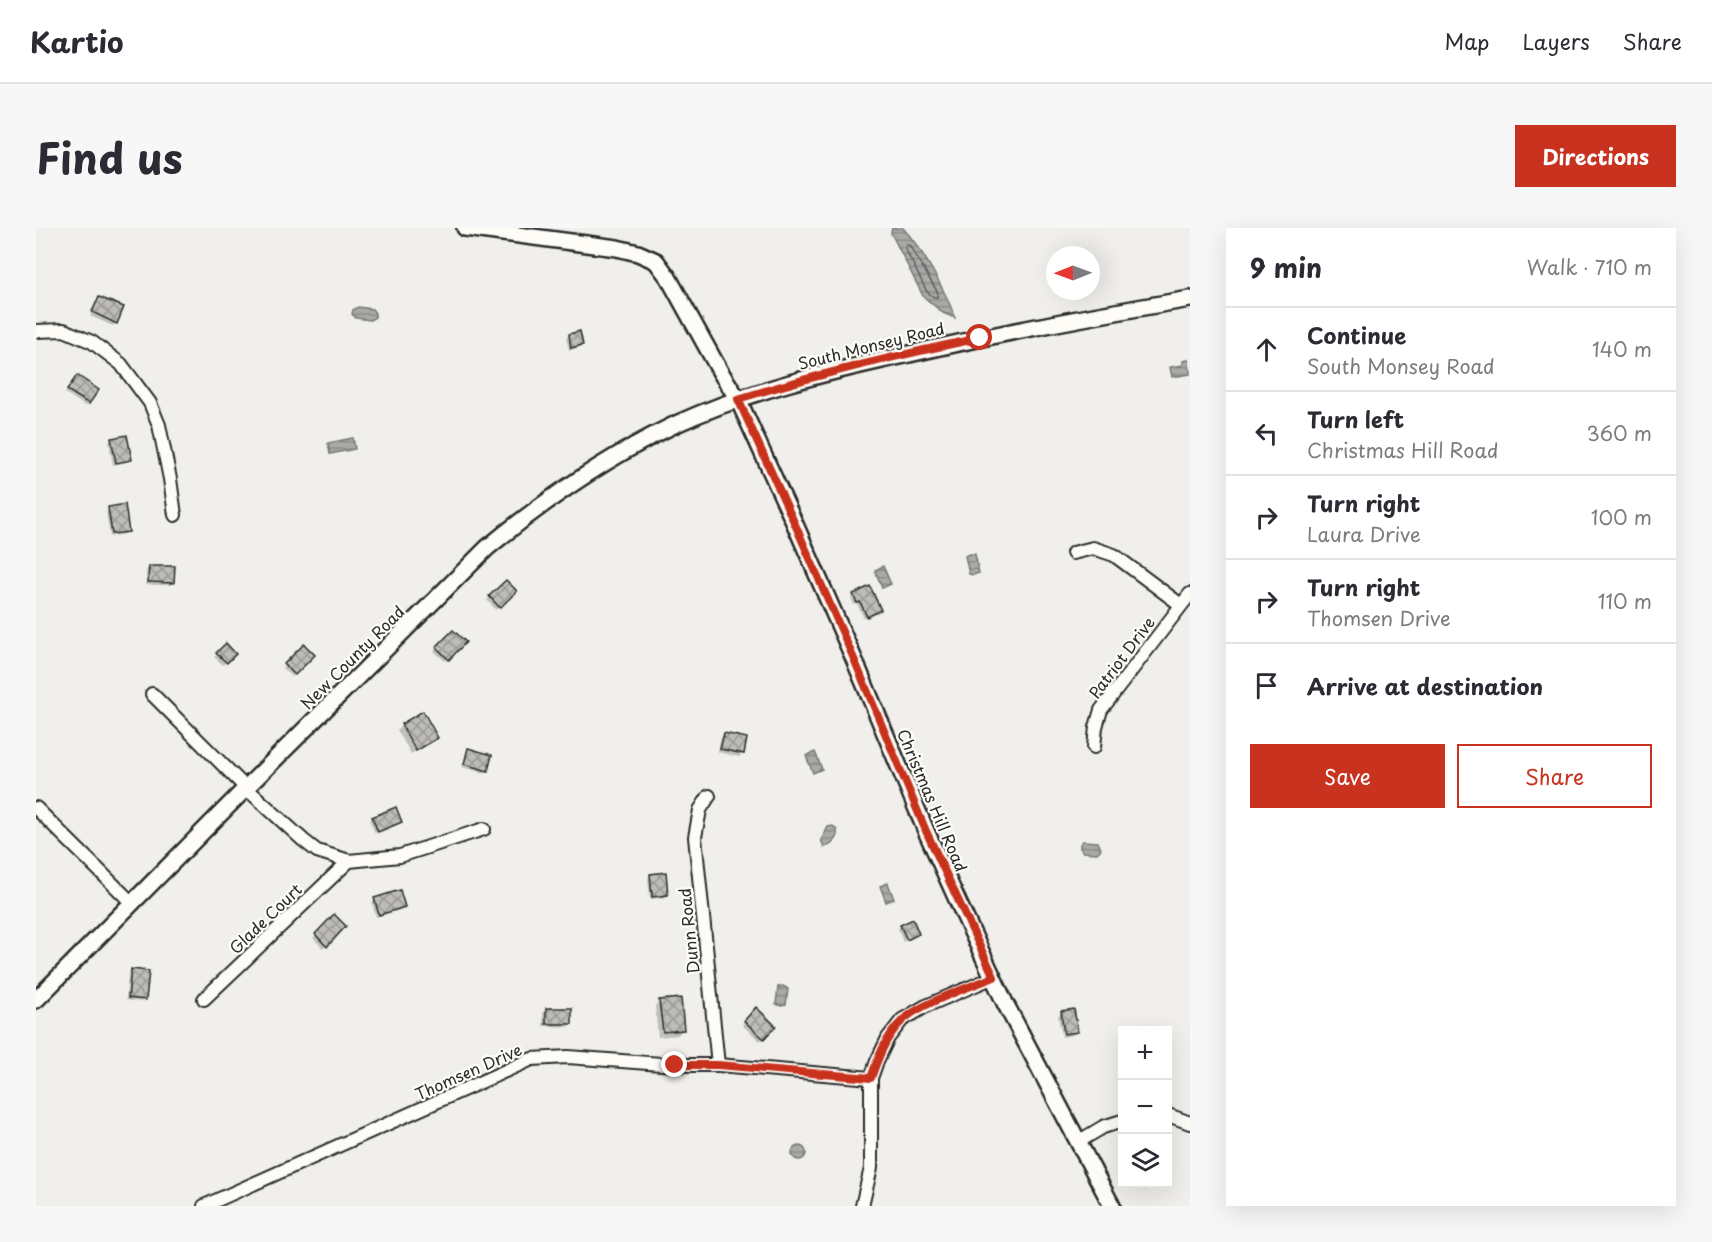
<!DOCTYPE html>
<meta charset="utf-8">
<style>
:root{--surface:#fff;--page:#f7f7f7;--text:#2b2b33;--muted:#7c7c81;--line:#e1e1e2;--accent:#c8321e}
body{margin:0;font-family:"Playpen Sans",sans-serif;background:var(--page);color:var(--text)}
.controls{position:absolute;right:18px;bottom:18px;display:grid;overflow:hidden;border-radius:0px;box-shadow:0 6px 24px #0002}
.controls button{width:54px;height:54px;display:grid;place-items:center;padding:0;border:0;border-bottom:2px solid var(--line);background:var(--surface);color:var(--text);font:30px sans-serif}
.compass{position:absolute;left:1010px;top:18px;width:54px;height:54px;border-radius:50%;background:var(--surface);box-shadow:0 6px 24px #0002;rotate:269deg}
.stop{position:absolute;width:18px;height:18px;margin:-14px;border:4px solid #c8321e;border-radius:50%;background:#fff}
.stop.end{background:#c8321e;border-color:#fff;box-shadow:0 2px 6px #0008}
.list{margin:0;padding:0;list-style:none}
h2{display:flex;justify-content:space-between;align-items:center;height:78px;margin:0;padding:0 24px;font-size:26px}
h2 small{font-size:20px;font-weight:400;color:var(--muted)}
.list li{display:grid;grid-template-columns:39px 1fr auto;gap:18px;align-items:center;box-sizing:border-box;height:84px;padding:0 24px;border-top:2px solid var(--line)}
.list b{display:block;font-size:22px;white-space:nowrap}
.list p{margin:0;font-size:20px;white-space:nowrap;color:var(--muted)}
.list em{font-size:20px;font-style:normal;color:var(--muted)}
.actions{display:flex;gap:12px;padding:18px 24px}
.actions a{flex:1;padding:14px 0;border:2px solid var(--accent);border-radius:0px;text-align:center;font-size:21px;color:var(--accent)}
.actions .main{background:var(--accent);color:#fff}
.icon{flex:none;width:33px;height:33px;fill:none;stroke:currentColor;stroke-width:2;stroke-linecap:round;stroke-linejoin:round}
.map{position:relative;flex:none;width:1154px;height:978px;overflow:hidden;border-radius:0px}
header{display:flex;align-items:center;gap:36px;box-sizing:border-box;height:84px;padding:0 30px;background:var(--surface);border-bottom:2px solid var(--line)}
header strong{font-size:28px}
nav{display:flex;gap:33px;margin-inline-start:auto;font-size:21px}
.intro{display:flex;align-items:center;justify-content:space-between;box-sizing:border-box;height:144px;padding:0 36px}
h1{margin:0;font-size:42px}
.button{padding:15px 27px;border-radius:0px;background:var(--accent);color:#fff;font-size:21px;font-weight:700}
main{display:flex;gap:36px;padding:0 36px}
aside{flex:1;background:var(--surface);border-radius:0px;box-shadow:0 6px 24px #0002}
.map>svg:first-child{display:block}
</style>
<header>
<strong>Kartio</strong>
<nav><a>Map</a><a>Layers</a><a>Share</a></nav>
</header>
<div class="intro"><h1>Find us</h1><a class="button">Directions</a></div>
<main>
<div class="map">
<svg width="1154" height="978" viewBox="0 0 1154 978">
<defs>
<pattern id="water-rules" width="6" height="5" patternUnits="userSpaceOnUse" patternTransform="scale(1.5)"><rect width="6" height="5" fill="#aaa9a7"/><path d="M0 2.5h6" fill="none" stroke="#8b8a88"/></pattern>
<pattern id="building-cross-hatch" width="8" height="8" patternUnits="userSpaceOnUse" patternTransform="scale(1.5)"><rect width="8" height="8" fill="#bdbcb8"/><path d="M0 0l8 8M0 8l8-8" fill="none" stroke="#9a9996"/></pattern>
</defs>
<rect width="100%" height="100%" fill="#f0efeb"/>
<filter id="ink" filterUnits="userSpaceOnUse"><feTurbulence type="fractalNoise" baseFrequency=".0167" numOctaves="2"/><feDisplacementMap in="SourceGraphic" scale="12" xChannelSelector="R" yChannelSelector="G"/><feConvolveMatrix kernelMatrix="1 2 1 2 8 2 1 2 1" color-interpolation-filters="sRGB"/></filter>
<g filter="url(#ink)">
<g fill="url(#water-rules)" stroke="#777775" stroke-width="1.5">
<path d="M856 0H867C886 21 910 63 919 90L907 85 887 68 855 5Z"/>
<path d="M322 79 336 81 339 85V89L334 92 320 90 316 86 317 82Z"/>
<path d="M1153 132 1154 146 1136 149 1134 139 1147 137V133Z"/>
<path d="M317 210 319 221 294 226 292 215Z"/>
<path d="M933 326H939L943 345 937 347 933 346 929 328Z"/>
<path d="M847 338 855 356 846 360 839 342Z"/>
<path d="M779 524 786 541 777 545 770 528Z"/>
<path d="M797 598 801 602C802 610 797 618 788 619L785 612 792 599Z"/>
<path d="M1047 613 1062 614 1065 621 1061 625 1047 624 1044 620V616Z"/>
<path d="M852 655 858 671 850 674 844 658Z"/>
<path d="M747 758 752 761 750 777 745 778 740 776 742 759Z"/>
<circle cx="763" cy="925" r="7"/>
</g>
<g fill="#0003">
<path d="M63 70 80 95 77 98 54 88 60 73Z"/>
<path d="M533 107 545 117 542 120 533 122 530 110Z"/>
<path d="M38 152 52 176 49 178 29 165Z"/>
<path d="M76 211 94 231 91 234 77 237 73 214Z"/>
<path d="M73 281 92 303 89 306 74 309 70 284Z"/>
<path d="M113 339 137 354 134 357H110V342Z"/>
<path d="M470 354 479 363 460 382 451 372Z"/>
<path d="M834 360 843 382 828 390 821 376 818 377 815 370 818 367Z"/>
<path d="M417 404 428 414 409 433 398 423Z"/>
<path d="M190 417 198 426 187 437 178 429Z"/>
<path d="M268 418 277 427 256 449 246 440Z"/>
<path d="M366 497 400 509 396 514 375 526 361 502Z"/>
<path d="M688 507 709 511 706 526 703 529 682 524 685 510Z"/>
<path d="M433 522 451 542 448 545 426 539 430 525Z"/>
<path d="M337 590 364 594 361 597 339 605 334 593Z"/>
<path d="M615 647 631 667 628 670 614 671 612 650Z"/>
<path d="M339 672 367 679 364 682 340 689 336 675Z"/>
<path d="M298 688 308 698 287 720 277 710Z"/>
<path d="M865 698 881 706 867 714 862 701Z"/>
<path d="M95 743 108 771 105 774 90 772 92 746Z"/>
<path d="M624 773 646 802 642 807 622 809 619 778Z"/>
<path d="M510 781 534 796 531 799 507 798V784Z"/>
<path d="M720 781 738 798 724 813 706 797Z"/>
<path d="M1025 785 1040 804 1037 807 1026 809 1022 788Z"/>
<path d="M1099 956H1116L1110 963Z"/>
</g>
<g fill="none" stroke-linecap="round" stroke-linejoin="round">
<path stroke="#5e5d5d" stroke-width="1.5" d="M871 16 874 18 902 65 901 69H898L891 64 869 20Z"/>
</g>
<g fill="url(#building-cross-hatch)" stroke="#2b2b2b" stroke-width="1.5">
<path d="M63 69 88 79 81 96 56 84Z"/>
<path d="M544 103 547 117 535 120 533 106Z"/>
<path d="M41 147 63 162 53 176 31 162Z"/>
<path d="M91 207 96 232 80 235 75 210Z"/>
<path d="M89 276 93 304 76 306 72 279Z"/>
<path d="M113 338H139L138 355 112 354Z"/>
<path d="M470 352 481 363 464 380 453 368Z"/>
<path d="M834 358 845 382 831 389 824 374 821 375 817 366Z"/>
<path d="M417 402 430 414 413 432 400 419Z"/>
<path d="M190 415 200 426 191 435 180 425Z"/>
<path d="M268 416 279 427 259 447 248 436Z"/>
<path d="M387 483 402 510 380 523 365 496Z"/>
<path d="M688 505 711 510 708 526 684 521Z"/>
<path d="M432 520 456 527 452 543 428 536Z"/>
<path d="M360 579 366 594 342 604 336 589Z"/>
<path d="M630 644 632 667 616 669 614 646Z"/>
<path d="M364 662 369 679 343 687 338 670Z"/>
<path d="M298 686 310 698 291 719 279 706Z"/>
<path d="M877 691 883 706 871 712 864 697Z"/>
<path d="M95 741 113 743 110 772 92 770Z"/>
<path d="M645 770 648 802 627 804 623 772Z"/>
<path d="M720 779 740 798 728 811 708 793Z"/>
<rect x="510" y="780" width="26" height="16"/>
<path d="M1038 781 1042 804 1028 806 1025 783Z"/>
</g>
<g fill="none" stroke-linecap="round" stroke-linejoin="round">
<defs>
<g id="minor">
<path d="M0 103 28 102 56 114 85 136 114 175 123 197 134 251 139 287"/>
<path d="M1037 325 1057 320 1078 327 1145 377"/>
<path d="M116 466 210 560 267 612 281 623 313 633 364 628 448 601"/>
<path d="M1058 519 1060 499 1065 482 1154 366"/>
<path d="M673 568 664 582 659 609 682 837"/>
<path d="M0 580 96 675"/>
<path d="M168 771 313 633"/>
<path d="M1132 887 1154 895"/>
<path d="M1042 914 1067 899 1086 893"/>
<path d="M168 978 496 831 532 829 639 837H682L835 850"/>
<path d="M826 978 835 940V850L841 833 852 810 866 792 890 778 958 749"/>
</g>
<g id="tertiary">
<path d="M429 0 581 20 602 25 620 33 632 49 685 145 702 171 758 294 818 431 890 603 923 676 969 775 1076 978"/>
<path d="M0 772 210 560 451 320C509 272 571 229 640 196 712 163 791 144 869 127 964 105 1059 87 1154 71"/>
</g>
</defs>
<use href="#minor" stroke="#2b2b2b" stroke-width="16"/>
<use href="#tertiary" stroke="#2b2b2b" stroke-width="20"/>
<use href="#minor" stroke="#fdfcf7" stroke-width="12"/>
<use href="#tertiary" stroke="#fdfcf7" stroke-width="15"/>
</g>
</g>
<g fill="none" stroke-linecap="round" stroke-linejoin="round" filter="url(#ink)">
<path stroke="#c8321e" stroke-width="8" d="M639 837H682L835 850C842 830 850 808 866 793 883 776 934 759 958 749L890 603 818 431 758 294 702 171C782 146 862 127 944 110"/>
</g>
<g text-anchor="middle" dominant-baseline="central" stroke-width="4.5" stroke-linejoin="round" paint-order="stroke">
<g font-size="16" fill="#2b2b2b" stroke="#fdfcf7">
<text transform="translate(835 117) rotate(-14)">South Monsey Road</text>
<text transform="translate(316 429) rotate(-45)">New County Road</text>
<text transform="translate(1085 429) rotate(-53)">Patriot Drive</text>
<text transform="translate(897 572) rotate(67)">Christmas Hill Road</text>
<text transform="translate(229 690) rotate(-44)">Glade Court</text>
<text transform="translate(652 703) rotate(-96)">Dunn Road</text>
<text transform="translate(432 843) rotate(-24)">Thomsen Drive</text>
</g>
</g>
</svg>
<div class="controls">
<button>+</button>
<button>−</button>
<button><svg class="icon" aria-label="layers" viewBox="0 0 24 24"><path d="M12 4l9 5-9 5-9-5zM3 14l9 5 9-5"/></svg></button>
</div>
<svg class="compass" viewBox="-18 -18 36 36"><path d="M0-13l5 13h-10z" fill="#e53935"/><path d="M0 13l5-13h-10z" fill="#7c7c81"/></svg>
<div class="stop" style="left:944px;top:110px"></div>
<div class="stop end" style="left:639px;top:837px"></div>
</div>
<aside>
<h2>9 min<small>Walk · 710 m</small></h2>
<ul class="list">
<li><svg class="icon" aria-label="ahead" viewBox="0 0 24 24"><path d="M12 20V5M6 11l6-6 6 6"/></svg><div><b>Continue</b><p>South Monsey Road</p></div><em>140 m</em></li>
<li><svg class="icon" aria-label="left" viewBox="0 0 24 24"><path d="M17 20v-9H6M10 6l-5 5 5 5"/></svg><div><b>Turn left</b><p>Christmas Hill Road</p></div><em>360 m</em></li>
<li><svg class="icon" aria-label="right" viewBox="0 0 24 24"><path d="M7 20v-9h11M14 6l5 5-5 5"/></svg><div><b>Turn right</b><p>Laura Drive</p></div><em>100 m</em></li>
<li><svg class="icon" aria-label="right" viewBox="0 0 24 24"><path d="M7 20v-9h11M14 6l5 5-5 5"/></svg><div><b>Turn right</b><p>Thomsen Drive</p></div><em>110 m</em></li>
<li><svg class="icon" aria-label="arrive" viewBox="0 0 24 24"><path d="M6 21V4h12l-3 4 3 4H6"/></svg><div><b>Arrive at destination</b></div></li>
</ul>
<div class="actions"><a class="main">Save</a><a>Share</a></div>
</aside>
</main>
